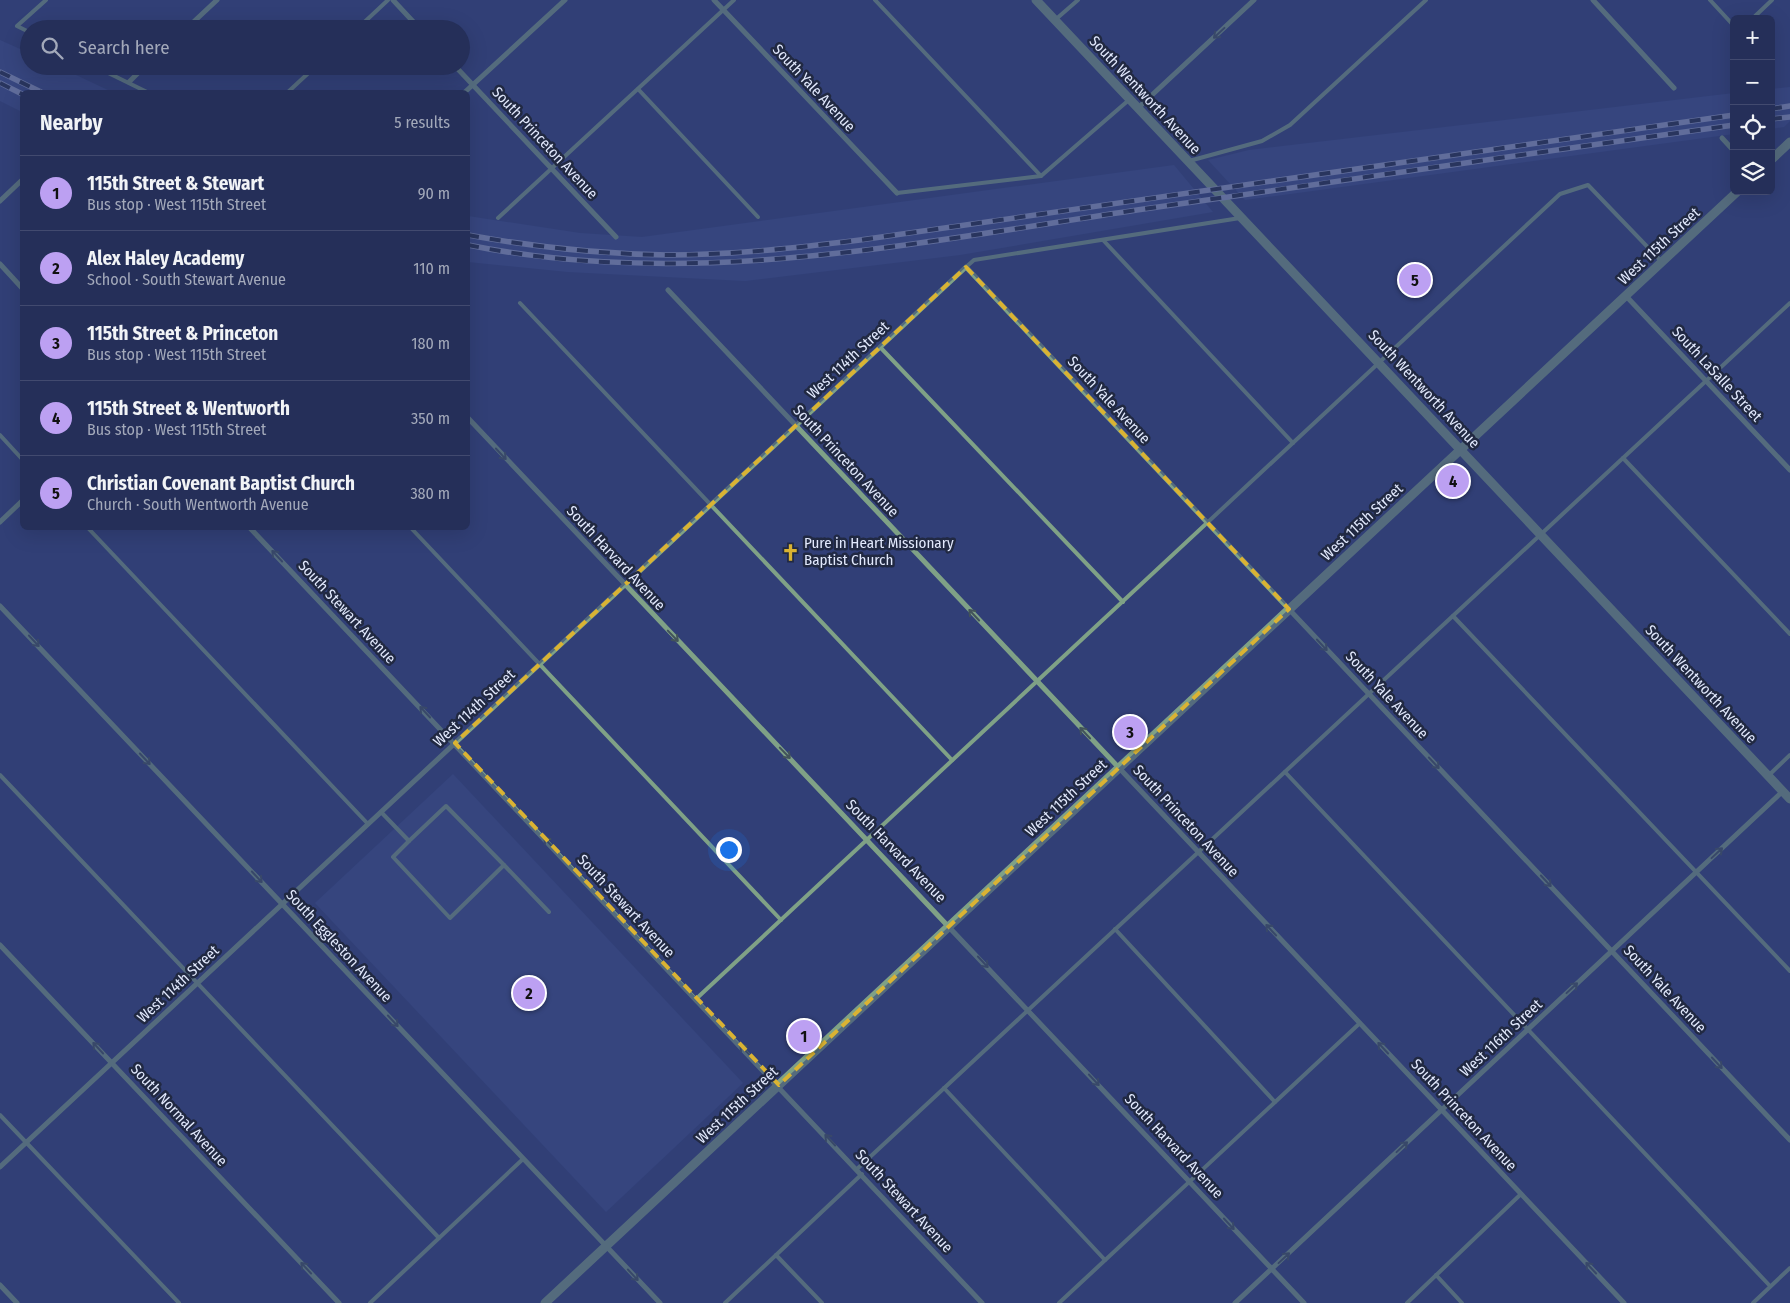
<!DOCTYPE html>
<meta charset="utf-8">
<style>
:root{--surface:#252f59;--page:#313b62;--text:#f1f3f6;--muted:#a3a9ba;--line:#424a6f;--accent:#bca0f2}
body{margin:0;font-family:"Fira Sans Condensed",sans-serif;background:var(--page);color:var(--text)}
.controls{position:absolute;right:15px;top:15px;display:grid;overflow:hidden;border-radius:8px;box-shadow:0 5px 20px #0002}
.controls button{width:45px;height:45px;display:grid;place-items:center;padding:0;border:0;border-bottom:1px solid var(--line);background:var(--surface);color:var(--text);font:25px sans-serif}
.you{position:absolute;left:728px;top:849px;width:18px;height:18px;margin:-12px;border:4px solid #fff;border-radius:50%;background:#1a73e8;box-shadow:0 0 0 8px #1a73e833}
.badge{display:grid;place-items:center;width:32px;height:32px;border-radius:50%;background:var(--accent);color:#111;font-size:16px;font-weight:700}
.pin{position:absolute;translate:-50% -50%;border:2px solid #fff;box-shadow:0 1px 5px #0006}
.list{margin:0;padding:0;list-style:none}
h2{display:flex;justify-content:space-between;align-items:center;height:65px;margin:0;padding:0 20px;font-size:21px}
h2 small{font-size:16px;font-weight:400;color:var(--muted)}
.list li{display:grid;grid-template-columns:32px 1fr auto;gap:15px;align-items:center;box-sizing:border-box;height:75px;padding:0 20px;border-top:1px solid var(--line)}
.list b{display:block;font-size:19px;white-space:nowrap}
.list p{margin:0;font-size:16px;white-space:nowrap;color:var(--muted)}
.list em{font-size:16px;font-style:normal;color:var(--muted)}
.icon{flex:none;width:28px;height:28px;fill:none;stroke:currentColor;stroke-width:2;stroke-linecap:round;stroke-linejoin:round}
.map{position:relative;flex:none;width:1790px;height:1303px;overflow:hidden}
.search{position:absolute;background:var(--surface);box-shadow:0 5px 20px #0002;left:20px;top:20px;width:450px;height:55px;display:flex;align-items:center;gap:12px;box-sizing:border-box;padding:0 18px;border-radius:28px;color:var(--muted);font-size:19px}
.panel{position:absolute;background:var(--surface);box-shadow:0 5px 20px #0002;left:20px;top:90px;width:450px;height:440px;border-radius:8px}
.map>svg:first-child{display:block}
</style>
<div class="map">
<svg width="1790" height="1303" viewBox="0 0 1790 1303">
<rect width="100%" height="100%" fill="#313f77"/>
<g fill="#3c4c88">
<path d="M0 40 29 53V66H57L112 92H22V112L0 101Z"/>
<path d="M1790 87V121L1784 127 1771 129V89Z"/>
<path d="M1734 93V134L1245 200 1208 160 1249 150Z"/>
<path d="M1174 165 1213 212 960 255 745 281 568 272 468 262V216L580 233 642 237Z"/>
<path d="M453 774 743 1083 606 1212 315 903Z"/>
</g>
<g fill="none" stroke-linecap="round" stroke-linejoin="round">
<g stroke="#7fa186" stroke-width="4">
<path d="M875 0 1041 176"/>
<path d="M1710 0 1734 26"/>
<path d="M1752 19 1772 0"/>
<path d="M1055 20 1078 0"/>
<path d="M357 29 388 0"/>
<path d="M29 32 17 26 46 0"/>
<path d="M94 66 147 92"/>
<path d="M638 89 758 217"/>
<path d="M288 92 316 66"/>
<path d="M1189 161 1262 141 1290 125 1426 0"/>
<path d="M897 193 1041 176 1130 99"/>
<path d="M498 218 734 0"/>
<path d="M1103 240 1293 443"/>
<path d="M966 267 974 260 1240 218"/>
<path d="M520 303 952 760"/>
<path d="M880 347 1123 602"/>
<path d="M0 435 22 459"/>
<path d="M1623 458 1790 634"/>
<path d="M88 528 368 824"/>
<path d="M411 528 781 920"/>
<path d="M1453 616 1790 971"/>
<path d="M1285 772 1770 1286"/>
<path d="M0 775 439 1238"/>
<path d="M1768 776 1790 755"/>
<path d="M381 812 409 841 393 857 450 918 504 865 549 912"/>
<path d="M409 841 446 806 504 865"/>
<path d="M1115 929 1275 1102"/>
<path d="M696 999 1560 194 1588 185 1661 261"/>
<path d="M944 1088 1105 1260"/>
<path d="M0 1115 179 1303"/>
<path d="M857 1169 1790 303"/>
<path d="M776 1255 822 1303"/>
<path d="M1436 1275 1462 1303"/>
<path d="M370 1303 523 1159"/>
<path d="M725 1303 862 1174"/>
<path d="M1059 1303 1360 1023"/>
<path d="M1407 1303 1521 1194"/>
<path d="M1753 1303 1790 1268"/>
</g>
<g stroke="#7fa186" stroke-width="5">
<path d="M393 0 420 29"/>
<path d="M714 0 897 193"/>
<path d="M1593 0 1674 88"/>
<path d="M186 29 217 0"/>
<path d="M455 66 616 237"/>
<path d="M129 82 145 66"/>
<path d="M465 92 565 0"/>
<path d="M1138 108 1254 0"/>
<path d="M1722 138 1734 151"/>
<path d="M0 201 22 180"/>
<path d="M0 264 22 288"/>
<path d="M668 290 1624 1303"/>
<path d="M1626 296 1790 470"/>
<path d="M468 418 1304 1303"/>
<path d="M0 522 22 501"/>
<path d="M250 528 982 1303"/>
<path d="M0 606 660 1303"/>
<path d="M0 945 339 1303"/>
<path d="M0 1167 966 267 1790 1140"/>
<path d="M0 1285 17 1303"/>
<path d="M1235 1303 1783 791"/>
</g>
<g stroke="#7fa186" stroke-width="9">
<path d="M1036 0 1790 799"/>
<path d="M1771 160 1790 142"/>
<path d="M545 1303 1738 191"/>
</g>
<defs>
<g id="rail">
<path d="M0 72 41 92"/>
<path d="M0 83 22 94"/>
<path d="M1771 109 1790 106"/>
<path d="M1771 119 1790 117"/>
<path d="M468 235C534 247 600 254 667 255 732 255 796 248 860 240L1734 115"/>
<path d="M468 245C690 290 915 243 1137 210 1335 181 1535 153 1734 125"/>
</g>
</defs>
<use href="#rail" stroke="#9ba5c7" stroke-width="5.5"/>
<use href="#rail" stroke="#212942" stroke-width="4" stroke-dasharray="11" stroke-linecap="butt"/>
</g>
<defs><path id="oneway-shaft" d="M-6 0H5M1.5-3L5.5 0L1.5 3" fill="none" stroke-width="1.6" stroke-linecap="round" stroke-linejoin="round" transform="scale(1.25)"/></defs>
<g stroke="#42535a">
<use href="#oneway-shaft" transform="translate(1219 33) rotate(137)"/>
<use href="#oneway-shaft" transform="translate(501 454) rotate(47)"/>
<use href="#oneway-shaft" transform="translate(277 556) rotate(-133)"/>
<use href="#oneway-shaft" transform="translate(974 615) rotate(-133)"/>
<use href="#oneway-shaft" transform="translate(673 636) rotate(46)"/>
<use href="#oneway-shaft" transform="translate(34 641) rotate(47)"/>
<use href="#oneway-shaft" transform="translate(1322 645) rotate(47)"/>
<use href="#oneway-shaft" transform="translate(425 712) rotate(-133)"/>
<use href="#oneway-shaft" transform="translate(1085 733) rotate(-133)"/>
<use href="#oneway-shaft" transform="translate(785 753) rotate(46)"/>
<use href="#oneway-shaft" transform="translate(145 759) rotate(47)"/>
<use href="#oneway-shaft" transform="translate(1434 763) rotate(47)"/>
<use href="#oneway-shaft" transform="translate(549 843) rotate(-133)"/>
<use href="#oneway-shaft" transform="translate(1717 853) rotate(-43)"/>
<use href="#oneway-shaft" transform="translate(257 877) rotate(47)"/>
<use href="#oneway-shaft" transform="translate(1546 881) rotate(47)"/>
<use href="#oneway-shaft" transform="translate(1271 930) rotate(-133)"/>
<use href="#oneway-shaft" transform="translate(983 962) rotate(47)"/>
<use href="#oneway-shaft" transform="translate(1572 988) rotate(-43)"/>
<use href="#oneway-shaft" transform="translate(393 1021) rotate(47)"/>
<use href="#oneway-shaft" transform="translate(98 1048) rotate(-133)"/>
<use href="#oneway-shaft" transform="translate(1383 1048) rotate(-133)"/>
<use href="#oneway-shaft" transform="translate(745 1050) rotate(-134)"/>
<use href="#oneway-shaft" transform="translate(1717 1063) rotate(47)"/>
<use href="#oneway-shaft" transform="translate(1094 1080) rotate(47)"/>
<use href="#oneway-shaft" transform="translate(830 1140) rotate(-133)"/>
<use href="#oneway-shaft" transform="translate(1402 1147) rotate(-43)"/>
<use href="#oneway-shaft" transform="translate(1229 1224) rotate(47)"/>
<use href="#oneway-shaft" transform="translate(1284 1258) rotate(-43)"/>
<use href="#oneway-shaft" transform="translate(306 1268) rotate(-133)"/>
<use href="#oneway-shaft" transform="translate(1591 1268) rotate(-133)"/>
<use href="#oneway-shaft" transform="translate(633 1275) rotate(47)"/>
</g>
<path d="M0 0H1790V1303H0ZM966 267 1289 609 779 1085 455 743Z" fill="#313f77" fill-opacity=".55" fill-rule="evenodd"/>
<path fill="none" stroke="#dab333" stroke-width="4" stroke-dasharray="10 6" stroke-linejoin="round" d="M966 267 1289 609 779 1085 455 743Z"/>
<defs>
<symbol id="church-bare" viewBox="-9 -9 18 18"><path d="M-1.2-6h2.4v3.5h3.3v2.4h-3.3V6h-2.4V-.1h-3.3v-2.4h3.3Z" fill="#dab333" stroke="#212942" stroke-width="2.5" paint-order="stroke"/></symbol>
</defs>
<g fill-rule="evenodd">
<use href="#church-bare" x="778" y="540" width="25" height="25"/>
</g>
<g text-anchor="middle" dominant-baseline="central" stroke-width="5" stroke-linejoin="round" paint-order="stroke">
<g font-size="15" fill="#e2e9fd" stroke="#212942">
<text transform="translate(814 88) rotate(47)">South Yale Avenue</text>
<text transform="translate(1145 95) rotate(47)">South Wentworth Avenue</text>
<text transform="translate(545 143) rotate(47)">South Princeton Avenue</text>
<text transform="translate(1659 246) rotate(-43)">West 115th Street</text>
<text transform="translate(848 360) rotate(-43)">West 114th Street</text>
<text transform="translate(1717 374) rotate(47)">South LaSalle Street</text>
<text transform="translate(1424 389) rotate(47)">South Wentworth Avenue</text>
<text transform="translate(1109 400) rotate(47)">South Yale Avenue</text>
<text transform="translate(846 461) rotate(47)">South Princeton Avenue</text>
<text transform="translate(1362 522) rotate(-43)">West 115th Street</text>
<text transform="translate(616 558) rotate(47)">South Harvard Avenue</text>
<text transform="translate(347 612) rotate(47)">South Stewart Avenue</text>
<text transform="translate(1701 684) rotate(47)">South Wentworth Avenue</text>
<text transform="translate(1387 695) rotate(47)">South Yale Avenue</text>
<text transform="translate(474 708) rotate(-43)">West 114th Street</text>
<text transform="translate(1066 798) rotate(-43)">West 115th Street</text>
<text transform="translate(1186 821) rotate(47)">South Princeton Avenue</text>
<text transform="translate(896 851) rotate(46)">South Harvard Avenue</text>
<text transform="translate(626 906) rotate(47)">South Stewart Avenue</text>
<text transform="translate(339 946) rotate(47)">South Eggleston Avenue</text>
<text transform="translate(178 984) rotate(-43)">West 114th Street</text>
<text transform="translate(1665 989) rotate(47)">South Yale Avenue</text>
<text transform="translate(1501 1038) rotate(-43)">West 116th Street</text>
<text transform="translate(737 1105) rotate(-43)">West 115th Street</text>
<text transform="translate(179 1115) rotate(47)">South Normal Avenue</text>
<text transform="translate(1464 1115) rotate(47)">South Princeton Avenue</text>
<text transform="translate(1174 1146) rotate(47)">South Harvard Avenue</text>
<text transform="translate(904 1201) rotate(47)">South Stewart Avenue</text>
</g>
<g font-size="15" fill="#e2e9fd" stroke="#212942" text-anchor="start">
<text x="804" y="543">Pure in Heart Missionary<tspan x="804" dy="17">Baptist Church</tspan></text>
</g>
</g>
</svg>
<div class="controls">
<button>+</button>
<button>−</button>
<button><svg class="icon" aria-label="locate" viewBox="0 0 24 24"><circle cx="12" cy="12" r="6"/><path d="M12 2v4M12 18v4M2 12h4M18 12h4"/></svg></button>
<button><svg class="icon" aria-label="layers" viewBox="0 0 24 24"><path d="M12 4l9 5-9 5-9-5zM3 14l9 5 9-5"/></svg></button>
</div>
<div class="you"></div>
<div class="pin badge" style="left:804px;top:1036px">1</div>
<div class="pin badge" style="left:529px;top:993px">2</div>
<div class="pin badge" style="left:1130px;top:732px">3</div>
<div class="pin badge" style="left:1453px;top:481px">4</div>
<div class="pin badge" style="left:1415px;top:280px">5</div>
<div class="search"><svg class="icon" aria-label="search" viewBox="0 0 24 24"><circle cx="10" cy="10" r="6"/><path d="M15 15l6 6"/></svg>Search here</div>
<section class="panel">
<h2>Nearby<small>5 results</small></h2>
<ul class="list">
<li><span class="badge">1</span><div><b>115th Street &amp; Stewart</b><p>Bus stop · West 115th Street</p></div><em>90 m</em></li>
<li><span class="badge">2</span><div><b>Alex Haley Academy</b><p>School · South Stewart Avenue</p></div><em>110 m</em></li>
<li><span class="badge">3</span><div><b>115th Street &amp; Princeton</b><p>Bus stop · West 115th Street</p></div><em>180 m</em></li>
<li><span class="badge">4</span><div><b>115th Street &amp; Wentworth</b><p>Bus stop · West 115th Street</p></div><em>350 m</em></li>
<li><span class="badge">5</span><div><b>Christian Covenant Baptist Church</b><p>Church · South Wentworth Avenue</p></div><em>380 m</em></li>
</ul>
</section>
</div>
